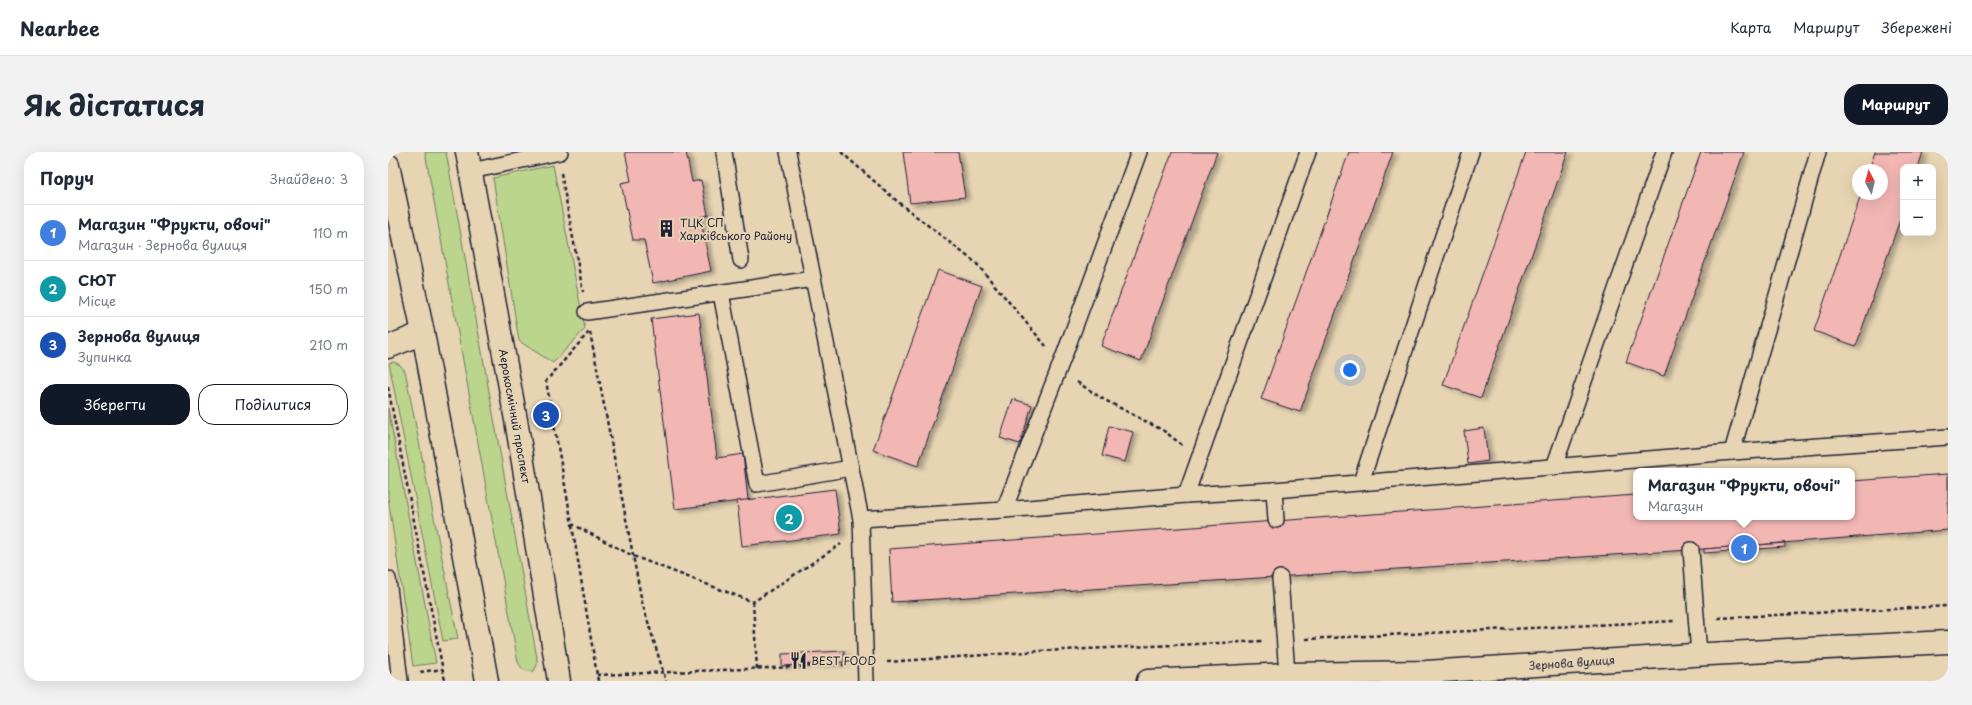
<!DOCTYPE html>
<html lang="uk">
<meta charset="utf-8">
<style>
:root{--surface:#fff;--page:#f2f2f3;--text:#1f2937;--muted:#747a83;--line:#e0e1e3;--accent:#111827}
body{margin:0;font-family:"Playpen Sans",sans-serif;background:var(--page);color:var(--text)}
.controls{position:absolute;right:12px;top:12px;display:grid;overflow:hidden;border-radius:8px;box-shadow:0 4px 16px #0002}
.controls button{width:36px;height:36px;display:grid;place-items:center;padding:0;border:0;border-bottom:1px solid var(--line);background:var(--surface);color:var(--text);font:20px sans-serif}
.compass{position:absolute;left:1464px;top:12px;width:36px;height:36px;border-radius:50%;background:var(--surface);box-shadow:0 4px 16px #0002;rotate:353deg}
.you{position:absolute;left:962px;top:218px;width:14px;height:14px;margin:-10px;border:3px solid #fff;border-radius:50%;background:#1a73e8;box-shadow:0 0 0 6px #1a73e833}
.badge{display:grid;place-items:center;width:26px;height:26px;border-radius:50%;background:var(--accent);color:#fff;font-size:13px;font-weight:700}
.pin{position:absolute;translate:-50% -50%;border:2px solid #fff;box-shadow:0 1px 4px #0006}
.popup{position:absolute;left:1245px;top:316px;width:222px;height:52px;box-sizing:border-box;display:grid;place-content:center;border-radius:8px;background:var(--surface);filter:drop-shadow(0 1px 3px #0005);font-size:13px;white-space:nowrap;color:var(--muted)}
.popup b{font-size:15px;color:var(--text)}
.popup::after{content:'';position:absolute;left:50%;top:100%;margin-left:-8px;border:8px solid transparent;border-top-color:var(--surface)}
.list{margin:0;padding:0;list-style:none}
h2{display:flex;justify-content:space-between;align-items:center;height:52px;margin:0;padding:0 16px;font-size:17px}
h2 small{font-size:13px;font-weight:400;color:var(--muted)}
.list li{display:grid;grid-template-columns:26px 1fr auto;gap:12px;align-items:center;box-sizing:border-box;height:56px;padding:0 16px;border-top:1px solid var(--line)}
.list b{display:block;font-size:15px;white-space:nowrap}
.list p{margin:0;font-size:13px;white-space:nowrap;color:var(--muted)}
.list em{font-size:13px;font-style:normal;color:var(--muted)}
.actions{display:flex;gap:8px;padding:12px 16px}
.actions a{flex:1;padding:9px 0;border:1px solid var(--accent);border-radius:16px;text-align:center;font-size:14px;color:var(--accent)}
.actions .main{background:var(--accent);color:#fff}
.map{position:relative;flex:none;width:1560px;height:529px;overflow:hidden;border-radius:16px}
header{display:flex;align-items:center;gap:24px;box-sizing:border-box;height:56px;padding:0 20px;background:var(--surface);border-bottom:1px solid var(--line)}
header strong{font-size:19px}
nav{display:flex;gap:22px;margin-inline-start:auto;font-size:14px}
.intro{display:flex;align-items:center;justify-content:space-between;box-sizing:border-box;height:96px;padding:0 24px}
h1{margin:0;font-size:28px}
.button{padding:10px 18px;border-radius:16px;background:var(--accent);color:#fff;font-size:14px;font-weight:700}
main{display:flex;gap:24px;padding:0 24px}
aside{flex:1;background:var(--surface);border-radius:16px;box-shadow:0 4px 16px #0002}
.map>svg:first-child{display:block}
</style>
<header>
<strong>Nearbee</strong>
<nav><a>Карта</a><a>Маршрут</a><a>Збережені</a></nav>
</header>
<div class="intro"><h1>Як дістатися</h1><a class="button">Маршрут</a></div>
<main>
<aside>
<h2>Поруч<small>Знайдено: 3</small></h2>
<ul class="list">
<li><span class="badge" style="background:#3f7fe0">1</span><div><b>Магазин &quot;Фрукти, овочі&quot;</b><p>Магазин · Зернова вулиця</p></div><em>110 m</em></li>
<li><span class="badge" style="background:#0f9aa8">2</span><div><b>СЮТ</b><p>Місце</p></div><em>150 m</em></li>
<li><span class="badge" style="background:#1a4fb4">3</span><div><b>Зернова вулиця</b><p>Зупинка</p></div><em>210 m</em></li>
</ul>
<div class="actions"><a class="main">Зберегти</a><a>Поділитися</a></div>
</aside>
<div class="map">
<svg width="1560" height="529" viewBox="0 0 1560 529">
<defs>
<filter id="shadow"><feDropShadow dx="4.5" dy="2.5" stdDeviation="2" flood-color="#0004"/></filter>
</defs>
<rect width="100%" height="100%" fill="#e6d4b2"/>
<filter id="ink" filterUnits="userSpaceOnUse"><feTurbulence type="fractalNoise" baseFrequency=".025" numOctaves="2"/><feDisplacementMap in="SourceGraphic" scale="8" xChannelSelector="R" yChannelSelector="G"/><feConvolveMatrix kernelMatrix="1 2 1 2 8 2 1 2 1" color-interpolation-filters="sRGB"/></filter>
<g filter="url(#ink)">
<g fill="#bbd58d" stroke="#6e7c64">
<path d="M37 0H58L149 506V513L146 519C138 520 134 518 130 510Z"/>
<path d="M165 13 197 177 165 211 131 189 105 26Z"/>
<path d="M6 210 12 213 17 219 70 487 55 489 1 211Z"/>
<path d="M0 256 48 511 25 514 0 345Z"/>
</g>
<g fill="#f2b6b3" stroke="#22223b" filter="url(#shadow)">
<path d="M237 0H298L304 30 313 28 320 63 312 65 323 119 265 131 256 88H245L233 31 243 29Z"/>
<path d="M515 0H570L577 45 522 51Z"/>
<path d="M784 0H829L753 209 713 194Z"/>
<path d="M961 0H1005L912 260 873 247Z"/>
<path d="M1138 0H1180L1093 246 1055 233Z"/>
<path d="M1313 0H1356L1276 224 1238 210Z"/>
<path d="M1487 0H1535L1530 15H1515V59L1468 194 1426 179 1473 42H1494V18H1481Z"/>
<path d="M550 118 594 134 530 314 485 298Z"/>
<path d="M311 161 329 306 355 302 360 348 287 357 263 167Z"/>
<path d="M625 247 644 253 632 292 612 286Z"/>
<path d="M721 274 745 280 737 310 714 304Z"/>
<path d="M1096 276 1100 309 1080 312 1076 279Z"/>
<path d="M1560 322V378L1316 397 504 450 501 397 1248 343V365H1464V329Z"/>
<path d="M447 337 453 382 354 394 349 349Z"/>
<path d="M1397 391V395L1316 401V397Z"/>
<path d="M456 499V510L394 514V502Z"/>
</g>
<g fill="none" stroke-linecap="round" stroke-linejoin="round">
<defs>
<g id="service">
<path d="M336 0 353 108"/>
<path d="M400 0 473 367 478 529"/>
<path d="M83 19 172 0"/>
<path d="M333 141 369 332 463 316"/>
<path d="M199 160 425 127"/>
<path d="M1344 300 1430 0"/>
<path d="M1166 315 1276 0"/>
<path d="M973 330 1083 0"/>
<path d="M886 338 888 368"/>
<path d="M798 343 920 0"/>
<path d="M616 358 677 201 751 0"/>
<path d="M473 367 616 358 798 343 886 338 1344 300 1560 285"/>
<path d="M1303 398 1311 502"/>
<path d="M892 426 899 522"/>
<path d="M0 427 12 529"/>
</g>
<path id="minor" d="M0 195 35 181"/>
<path id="tertiary" d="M760 529 899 522 1038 520 1321 502 1560 490"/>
<g id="primary">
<path d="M79 0 128 268 171 529"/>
<path d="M0 13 35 181 99 529"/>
</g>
</defs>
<use href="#service" stroke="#22223b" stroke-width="18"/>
<use href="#minor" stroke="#22223b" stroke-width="25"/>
<use href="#tertiary" stroke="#22223b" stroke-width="25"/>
<use href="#primary" stroke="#22223b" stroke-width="25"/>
<g stroke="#22223b" stroke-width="2.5" stroke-dasharray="4 3" stroke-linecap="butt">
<path d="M453 0 510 50 588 111 658 194"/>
<path d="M173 21 195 140"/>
<path d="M201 180 158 229 184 372 245 404 365 450 453 392"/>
<path d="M202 180 254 450 278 529"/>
<path d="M689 230 715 247 776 279 794 293"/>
<path d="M0 235 57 529"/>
<path d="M184 373 210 529"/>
<path d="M365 450 369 517"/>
<path d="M1330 466 1560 454"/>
<path d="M918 487 1287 469"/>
<path d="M499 510 653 499 875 489"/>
<path d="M32 520 55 517"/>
<path d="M209 523 456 513"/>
</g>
<use href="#service" stroke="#e6d4b2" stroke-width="15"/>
<use href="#minor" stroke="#e6d4b2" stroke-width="22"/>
<use href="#tertiary" stroke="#e6d4b2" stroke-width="22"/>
<use href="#primary" stroke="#e6d4b2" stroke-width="22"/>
</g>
</g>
<defs>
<symbol id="building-bare" viewBox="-9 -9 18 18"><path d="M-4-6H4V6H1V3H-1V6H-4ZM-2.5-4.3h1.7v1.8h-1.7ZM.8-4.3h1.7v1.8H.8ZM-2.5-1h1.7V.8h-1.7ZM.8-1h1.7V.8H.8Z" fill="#22223b" stroke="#e6d4b2" stroke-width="2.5" paint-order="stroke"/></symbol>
<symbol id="restaurant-bare" viewBox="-9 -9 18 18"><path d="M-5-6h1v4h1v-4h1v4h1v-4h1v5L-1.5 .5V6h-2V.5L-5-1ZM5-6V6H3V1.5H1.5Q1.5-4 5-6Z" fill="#22223b" stroke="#e6d4b2" stroke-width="2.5" paint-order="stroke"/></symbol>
</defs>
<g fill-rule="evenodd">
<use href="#building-bare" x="266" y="64" width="25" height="25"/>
<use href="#restaurant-bare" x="398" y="496" width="25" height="25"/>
</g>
<g text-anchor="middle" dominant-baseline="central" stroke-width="4" stroke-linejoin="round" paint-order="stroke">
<g font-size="11" fill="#22223b" stroke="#e6d4b2" text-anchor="start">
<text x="292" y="70">ТЦК СП<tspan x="292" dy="13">Харківського Району</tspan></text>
<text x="423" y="508">BEST FOOD</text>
</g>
<g font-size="11" fill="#22223b" stroke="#e6d4b2">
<text transform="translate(127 264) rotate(80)">Аерокосмічний проспект</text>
<text transform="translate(1184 510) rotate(-4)">Зернова вулиця</text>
</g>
</g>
</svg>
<div class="controls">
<button>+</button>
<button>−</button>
</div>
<svg class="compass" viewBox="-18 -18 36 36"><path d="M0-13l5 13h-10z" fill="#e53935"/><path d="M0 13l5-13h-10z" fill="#747a83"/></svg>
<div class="you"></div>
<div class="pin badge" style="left:1356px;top:396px;background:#3f7fe0">1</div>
<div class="popup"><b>Магазин &quot;Фрукти, овочі&quot;</b>Магазин</div>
<div class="pin badge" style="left:401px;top:366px;background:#0f9aa8">2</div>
<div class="pin badge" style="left:158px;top:263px;background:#1a4fb4">3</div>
</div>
</main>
